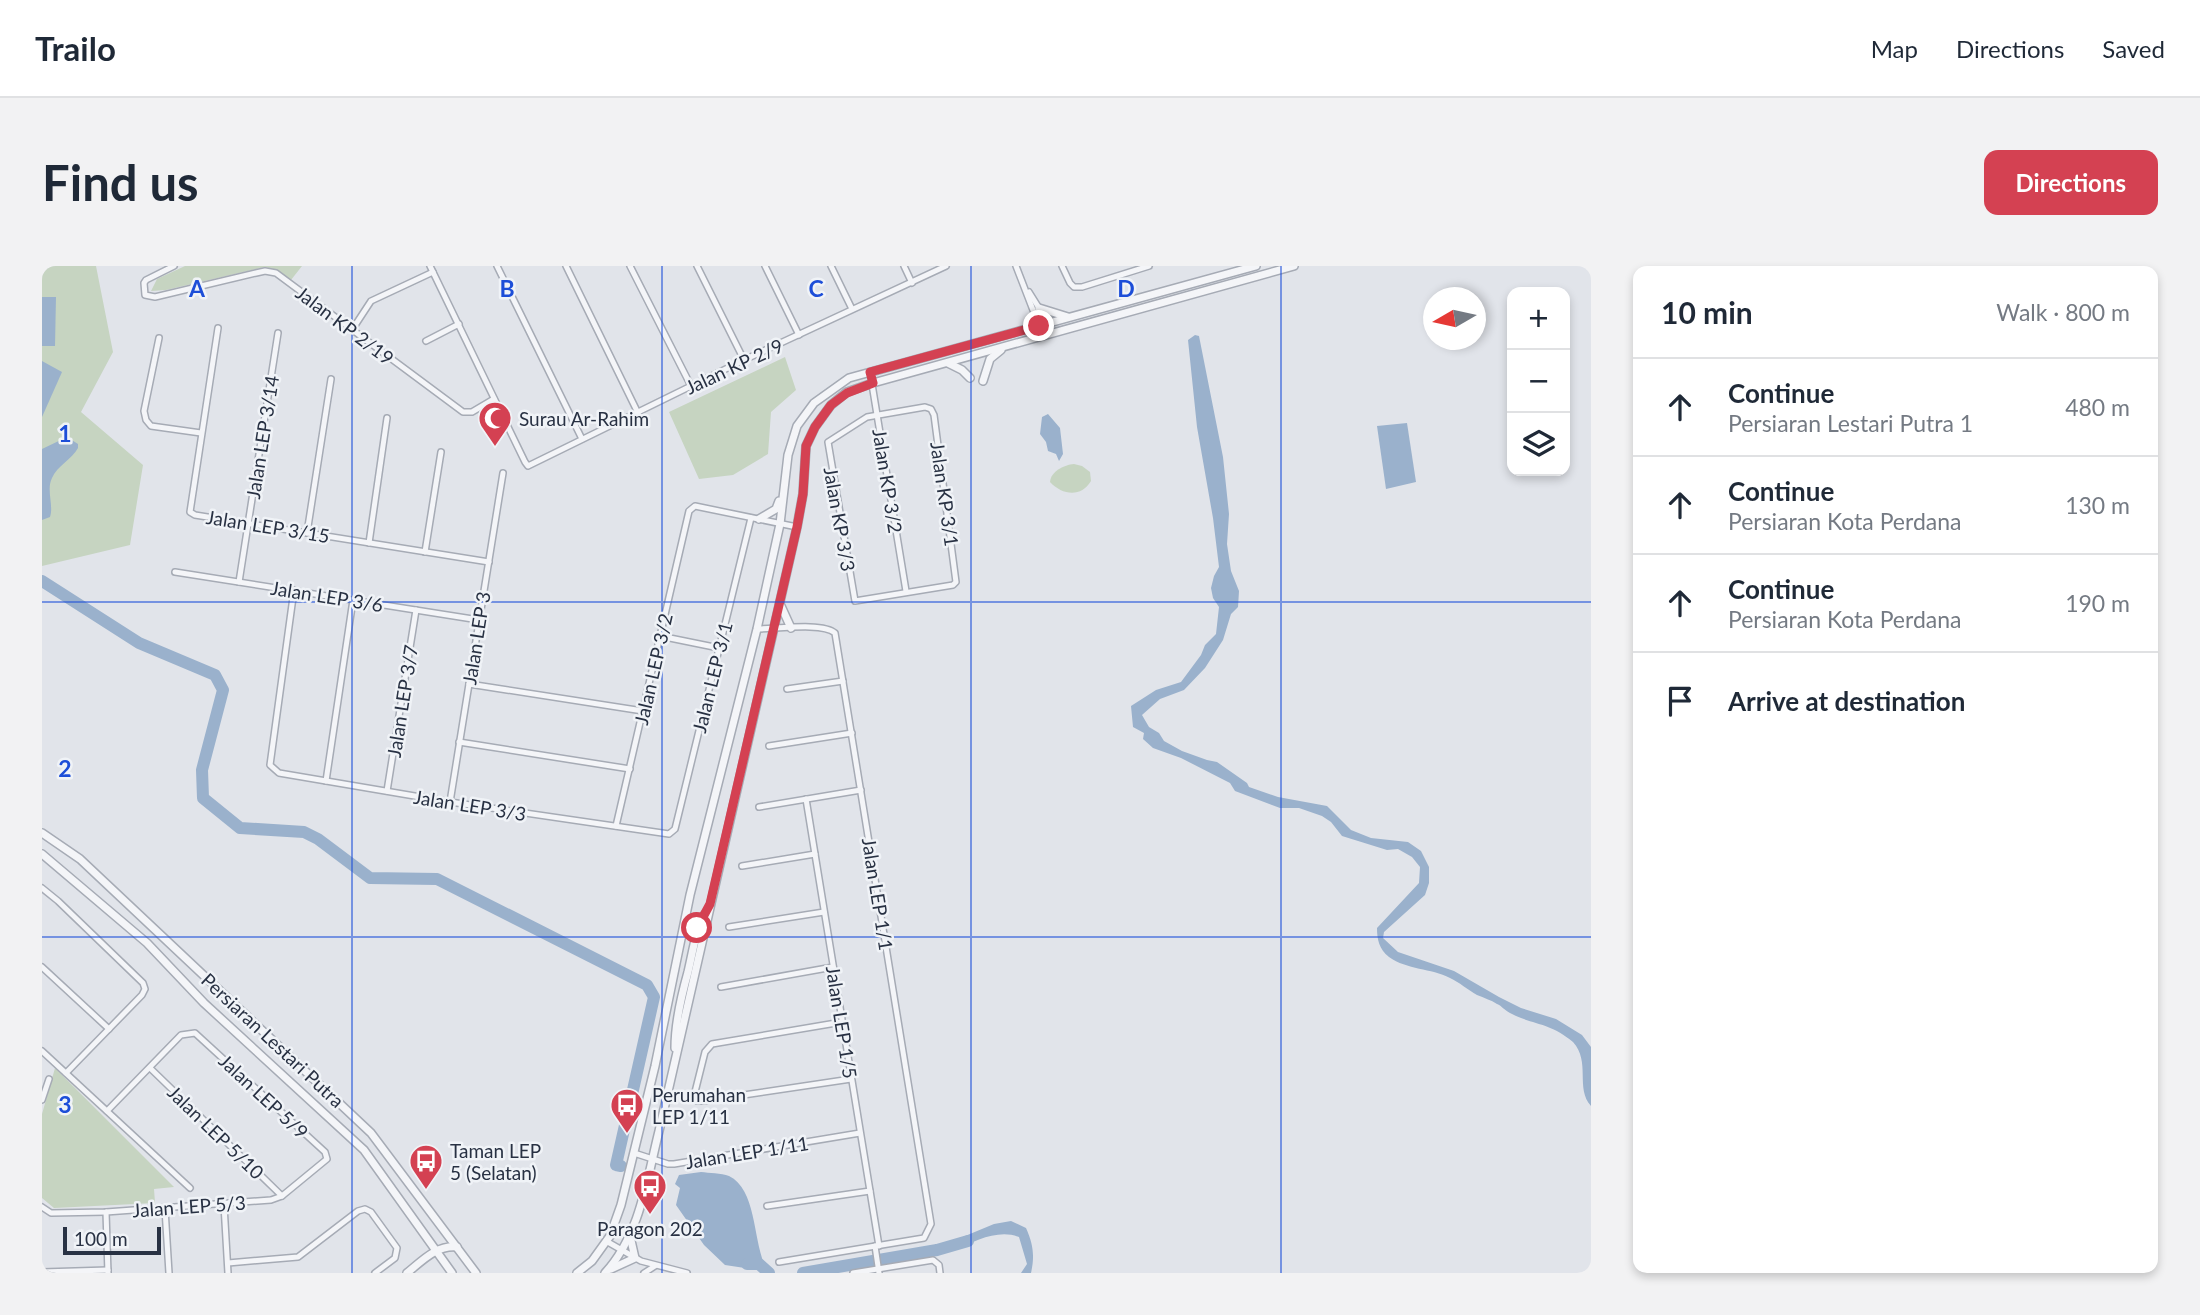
<!DOCTYPE html>
<meta charset="utf-8">
<style>
:root{--surface:#fff;--page:#f2f2f3;--text:#1f2937;--muted:#747a83;--line:#e0e1e3;--accent:#d44152}
body{margin:0;font-family:Lato,sans-serif;background:var(--page);color:var(--text)}
.controls{position:absolute;right:21px;top:21px;display:grid;overflow:hidden;border-radius:14px;box-shadow:0 4px 10px #0003}
.controls button{width:63px;height:63px;display:grid;place-items:center;padding:0;border:0;border-bottom:2px solid var(--line);background:var(--surface);color:var(--text);font:35px sans-serif}
.compass{position:absolute;left:1381px;top:21px;width:63px;height:63px;border-radius:50%;background:var(--surface);box-shadow:0 4px 10px #0003;rotate:261deg}
.scale{position:absolute;left:21px;bottom:18px;width:98px;box-sizing:border-box;padding-left:7px;border:4px solid #283143;border-top:0;font-size:19px;line-height:24px;white-space:nowrap;color:#283143;-webkit-text-stroke:5px #f0f3f7;paint-order:stroke}
.stop{position:absolute;width:21px;height:21px;margin:-16px;border:5px solid #d44152;border-radius:50%;background:#fff}
.stop.end{background:#d44152;border-color:#fff;box-shadow:0 2px 7px #0008}
.list{margin:0;padding:0;list-style:none}
h2{display:flex;justify-content:space-between;align-items:center;height:91px;margin:0;padding:0 28px;font-size:30px}
h2 small{font-size:23px;font-weight:400;color:var(--muted)}
.list li{display:grid;grid-template-columns:46px 1fr auto;gap:21px;align-items:center;box-sizing:border-box;height:98px;padding:0 28px;border-top:2px solid var(--line)}
.list b{display:block;font-size:26px;white-space:nowrap}
.list p{margin:0;font-size:23px;white-space:nowrap;color:var(--muted)}
.list em{font-size:23px;font-style:normal;color:var(--muted)}
.icon{flex:none;width:38px;height:38px;fill:none;stroke:currentColor;stroke-width:2;stroke-linecap:round;stroke-linejoin:round}
.map{position:relative;flex:none;width:1549px;height:1007px;overflow:hidden;border-radius:14px}
header{display:flex;align-items:center;gap:42px;box-sizing:border-box;height:98px;padding:0 35px;background:var(--surface);border-bottom:2px solid var(--line)}
header strong{font-size:33px}
nav{display:flex;gap:38px;margin-inline-start:auto;font-size:24px}
.intro{display:flex;align-items:center;justify-content:space-between;box-sizing:border-box;height:168px;padding:0 42px}
h1{margin:0;font-size:49px}
.button{padding:18px 32px;border-radius:14px;background:var(--accent);color:#fff;font-size:24px;font-weight:700}
main{display:flex;gap:42px;padding:0 42px}
aside{flex:1;background:var(--surface);border-radius:14px;box-shadow:0 4px 10px #0003}
.map>svg:first-child{display:block}
</style>
<header>
<strong>Trailo</strong>
<nav><a>Map</a><a>Directions</a><a>Saved</a></nav>
</header>
<div class="intro"><h1>Find us</h1><a class="button">Directions</a></div>
<main>
<div class="map">
<svg width="1549" height="1007" viewBox="0 0 1549 1007">
<rect width="100%" height="100%" fill="#e1e4ea"/>
<g fill="#c6d4c1">
<path d="M0 0H54L71 86 39 146 101 199 88 279 0 300Z"/>
<path d="M143 0H260L249 14 235 4 223 1 124 24 109 25 115 13Z"/>
<path d="M743 91 754 124 729 146 726 188 691 209 657 213 627 146Z"/>
<path d="M1032 198 1040 200 1048 206 1049 215C1039 232 1020 229 1008 216 1009 205 1022 199 1032 198Z"/>
<path d="M13 802 132 921 112 923 113 937 12 942 0 932V848Z"/>
</g>
<g fill="#9ab1cc">
<path d="M0 31H14L13 80H0Z"/>
<path d="M1153 69 1157 70 1181 191 1187 248 1185 278 1189 305 1197 325 1196 341 1189 348 1181 374 1163 402 1142 424 1118 433 1100 449 1107 461 1117 467 1122 475 1140 485 1165 494 1175 496 1205 517 1207 521 1236 531 1285 540 1309 564 1329 572 1366 576 1379 585 1387 601V617L1383 629 1342 666 1341 672 1356 686 1412 705 1457 731 1479 742 1514 753 1540 769 1549 781V840C1533 822 1549 796 1531 776 1508 756 1490 759 1468 747 1462 744 1460 740 1455 738 1449 734 1442 732 1435 729 1426 724 1417 716 1408 712 1389 702 1365 704 1347 691 1337 683 1335 673 1335 662L1377 617 1378 601 1370 591 1356 583 1345 584 1300 570 1289 556 1280 550 1257 542H1238L1193 525 1188 517 1139 492 1111 482 1101 473 1102 467 1091 461 1089 440 1114 424 1139 416 1159 389 1163 379 1174 368 1177 341 1171 332 1169 322 1172 310 1177 301 1171 252 1155 161 1146 74Z"/>
<path d="M0 95 20 106 0 151Z"/>
<path d="M1006 148 1018 162 1021 188 1017 195 1014 188 1006 185 1004 176 998 168 1000 151Z"/>
<path d="M1365 157 1374 216 1344 223 1335 160Z"/>
<path d="M25 171 36 178V182C30 193 15 200 10 212 4 224 12 239 8 251L0 254V183Z"/>
<path d="M659 906C667 907 679 907 687 910 714 923 711 971 722 997L716 1004 683 999 662 979 634 939 638 922 633 918 637 909Z"/>
<path d="M969 955 984 962C991 978 993 989 989 1007H979L985 998 977 971C956 963 933 975 913 984L911 975 952 958Z"/>
</g>
<g fill="none" stroke-linecap="round" stroke-linejoin="round">
<g stroke="#9ab1cc" stroke-width="12">
<path d="M0 315 97 377 173 409 181 424 160 504 161 532 198 562 262 566 276 573 328 612 395 613 605 719 612 731 574 899 579 900"/>
<path d="M705 998H717L727 1007"/>
<path d="M761 1007 895 984 926 975"/>
</g>
<defs>
<g id="minor">
<path d="M132 0 104 14 102 17 103 29 113 31 214 7 223 5 234 7 421 146H430L452 133"/>
<path d="M388 0 483 196 486 200 702 94 904 0"/>
<path d="M455 0 540 173"/>
<path d="M524 0 596 147"/>
<path d="M588 0 649 120"/>
<path d="M655 0 702 94"/>
<path d="M723 0 757 69"/>
<path d="M789 0 810 43"/>
<path d="M862 0 870 17"/>
<path d="M974 0 1001 70"/>
<path d="M1020 0 1028 17 1032 21H1040L1107 0"/>
<path d="M987 26 997 42 1007 68"/>
<path d="M176 62 148 246 153 249 447 296"/>
<path d="M310 64 329 35 391 6"/>
<path d="M117 72 102 145 104 154 109 160 159 167"/>
<path d="M384 75 417 58"/>
<path d="M828 106 864 325"/>
<path d="M883 141 889 143 892 149 914 316 911 319 813 335 786 176 825 151Z"/>
<path d="M265 267 289 113"/>
<path d="M327 277 345 152"/>
<path d="M383 286 399 186"/>
<path d="M133 306 437 354"/>
<path d="M197 316 236 67"/>
<path d="M252 324 228 499 237 507 408 536 627 568 633 563 709 252"/>
<path d="M715 363C734 363 781 356 793 367L889 958 882 972 737 996"/>
<path d="M618 370 677 382"/>
<path d="M427 418 601 445"/>
<path d="M745 423 801 415"/>
<path d="M417 476 588 503"/>
<path d="M727 480 810 467"/>
<path d="M284 515 311 334"/>
<path d="M345 525 374 344"/>
<path d="M764 533 837 980"/>
<path d="M408 536 461 207"/>
<path d="M717 541 819 524"/>
<path d="M574 560 647 245 653 240 755 261"/>
<path d="M700 600 773 588"/>
<path d="M0 622 16 635 101 717 103 723 100 729 24 807"/>
<path d="M687 661 782 646"/>
<path d="M0 701 67 763"/>
<path d="M679 721 791 701"/>
<path d="M800 756 670 778 663 786 652 830 655 835H661L809 813"/>
<path d="M0 785 148 922"/>
<path d="M108 802 240 930"/>
<path d="M0 834 7 813"/>
<path d="M592 887 626 898H632L818 867"/>
<path d="M182 939 186 1007"/>
<path d="M725 940 828 925"/>
<path d="M0 941 9 947 64 946 229 934 240 930 285 893 283 886 153 767 139 769 65 845"/>
<path d="M123 943 127 1007"/>
<path d="M64 946 66 1007"/>
<path d="M564 975 599 995 645 1007"/>
<path d="M833 980 837 1007"/>
<path d="M186 997 256 991 316 945 323 943 329 946 355 982 353 992 333 1007"/>
<path d="M0 1006 66 1004"/>
<path d="M602 1007 613 1000"/>
<path d="M811 1007 891 994 897 999 898 1007"/>
</g>
<g id="tertiary">
<path d="M997 42 1026 51"/>
<path d="M906 97 920 104 928 112"/>
<path d="M941 115 948 93 959 84"/>
<path d="M717 253 734 243 737 235"/>
<path d="M739 340 749 362"/>
<path d="M0 567 38 593 329 867 434 1007"/>
<path d="M0 588 105 677 162 737 322 884 410 1007"/>
<path d="M633 782C633 756 639 731 646 706 651 685 653 666 663 648"/>
<path d="M569 1003 593 992 588 970"/>
<path d="M365 1007C380 995 394 979 415 981"/>
<path d="M535 1007 550 995 568 970 579 939 613 800 648 629 715 363 738 258 746 189 755 160 772 137 807 112 1214 0"/>
<path d="M563 1007C598 969 605 913 617 865L755 261 761 228 764 180 773 161 789 139 805 126 831 117 1252 0"/>
</g>
</defs>
<use href="#minor" stroke="#a6abb5" stroke-width="8"/>
<use href="#tertiary" stroke="#a6abb5" stroke-width="10"/>
<use href="#minor" stroke="#f4f5f8" stroke-width="5"/>
<use href="#tertiary" stroke="#f4f5f8" stroke-width="7"/>
</g>
<g fill="none" stroke-linecap="round" stroke-linejoin="round">
<path stroke="#d44152" stroke-width="9" d="M655 662 668 638 755 261 761 228 764 180 773 161 789 139 805 127 831 117 828 106 997 60"/>
</g>
<path fill="none" stroke="#1d4ed8" stroke-width="2" stroke-opacity="0.55" d="M310 0V1007M620 0V1007M929 0V1007M1239 0V1007M0 336H1549M0 671H1549"/>
<defs>
<symbol id="mosque-pin" viewBox="-11 -11 22 30"><path d="M0 17L-7.5 6A9.5 9.5 0 1 1 7.5 6Z" fill="#d44152" stroke="#f0f3f7"/><path d="M3.5-4.9A6 6 0 1 0 3.5 4.9A5 5 0 1 1 3.5-4.9Z" fill="#fff"/></symbol>
<symbol id="bus-pin" viewBox="-11 -11 22 30"><path d="M0 17L-7.5 6A9.5 9.5 0 1 1 7.5 6Z" fill="#d44152" stroke="#f0f3f7"/><path d="M-5-6H5V4H4V6H2V4H-2V6H-4V4H-5ZM-3.5-4V0h7V-4ZM-3.5 1.2v1.5H-2V1.2ZM2 1.2v1.5H3.5V1.2Z" fill="#fff"/></symbol>
</defs>
<g fill-rule="evenodd">
<use href="#mosque-pin" x="434" y="133" width="38" height="52"/>
<use href="#bus-pin" x="566" y="820" width="38" height="52"/>
<use href="#bus-pin" x="365" y="876" width="38" height="52"/>
<use href="#bus-pin" x="589" y="901" width="38" height="52"/>
</g>
<g text-anchor="middle" dominant-baseline="central" stroke-width="5" stroke-linejoin="round" paint-order="stroke">
<g font-size="19" fill="#283143" stroke="#f0f3f7">
<text transform="translate(303 59) rotate(37)">Jalan KP 2/19</text>
<text transform="translate(692 100) rotate(-25)">Jalan KP 2/9</text>
<text transform="translate(220 171) rotate(-81)">Jalan LEP 3/14</text>
<text transform="translate(846 215) rotate(81)">Jalan KP 3/2</text>
<text transform="translate(903 228) rotate(82)">Jalan KP 3/1</text>
<text transform="translate(798 253) rotate(80)">Jalan KP 3/3</text>
<text transform="translate(226 260) rotate(9)">Jalan LEP 3/15</text>
<text transform="translate(285 330) rotate(9)">Jalan LEP 3/6</text>
<text transform="translate(434 372) rotate(-81)">Jalan LEP 3</text>
<text transform="translate(611 403) rotate(-77)">Jalan LEP 3/2</text>
<text transform="translate(670 411) rotate(-76)">Jalan LEP 3/1</text>
<text transform="translate(360 435) rotate(-81)">Jalan LEP 3/7</text>
<text transform="translate(428 539) rotate(9)">Jalan LEP 3/3</text>
<text transform="translate(836 628) rotate(81)">Jalan LEP 1/1</text>
<text transform="translate(800 756) rotate(81)">Jalan LEP 1/5</text>
<text transform="translate(231 774) rotate(43)">Persiaran Lestari Putra</text>
<text transform="translate(222 830) rotate(43)">Jalan LEP 5/9</text>
<text transform="translate(174 866) rotate(44)">Jalan LEP 5/10</text>
<text transform="translate(705 886) rotate(-9)">Jalan LEP 1/11</text>
<text transform="translate(147 940) rotate(-4)">Jalan LEP 5/3</text>
</g>
<g font-size="19" fill="#283143" stroke="#f0f3f7" text-anchor="start">
<text x="477" y="152">Surau Ar-Rahim</text>
<text x="610" y="828">Perumahan<tspan x="610" dy="22">LEP 1/11</tspan></text>
<text x="408" y="884">Taman LEP<tspan x="408" dy="22">5 (Selatan)</tspan></text>
<text x="608" y="962" text-anchor="middle">Paragon 202</text>
</g>
</g>
<g font-size="23" text-anchor="middle" font-weight="bold" fill="#1d4ed8" stroke="#f0f3f7" stroke-width="5" stroke-linejoin="round" paint-order="stroke">
<text x="155" y="31">A</text>
<text x="465" y="31">B</text>
<text x="774" y="31">C</text>
<text x="1084" y="31">D</text>
<text x="23" y="176">1</text>
<text x="23" y="511">2</text>
<text x="23" y="847">3</text>
</g>
</svg>
<div class="controls">
<button>+</button>
<button>−</button>
<button><svg class="icon" aria-label="layers" viewBox="0 0 24 24"><path d="M12 4l9 5-9 5-9-5zM3 14l9 5 9-5"/></svg></button>
</div>
<svg class="compass" viewBox="-18 -18 36 36"><path d="M0-13l5 13h-10z" fill="#e53935"/><path d="M0 13l5-13h-10z" fill="#747a83"/></svg>
<div class="scale">100 m</div>
<div class="stop" style="left:655px;top:662px"></div>
<div class="stop end" style="left:997px;top:60px"></div>
</div>
<aside>
<h2>10 min<small>Walk · 800 m</small></h2>
<ul class="list">
<li><svg class="icon" aria-label="ahead" viewBox="0 0 24 24"><path d="M12 20V5M6 11l6-6 6 6"/></svg><div><b>Continue</b><p>Persiaran Lestari Putra 1</p></div><em>480 m</em></li>
<li><svg class="icon" aria-label="ahead" viewBox="0 0 24 24"><path d="M12 20V5M6 11l6-6 6 6"/></svg><div><b>Continue</b><p>Persiaran Kota Perdana</p></div><em>130 m</em></li>
<li><svg class="icon" aria-label="ahead" viewBox="0 0 24 24"><path d="M12 20V5M6 11l6-6 6 6"/></svg><div><b>Continue</b><p>Persiaran Kota Perdana</p></div><em>190 m</em></li>
<li><svg class="icon" aria-label="arrive" viewBox="0 0 24 24"><path d="M6 21V4h12l-3 4 3 4H6"/></svg><div><b>Arrive at destination</b></div></li>
</ul>
</aside>
</main>
